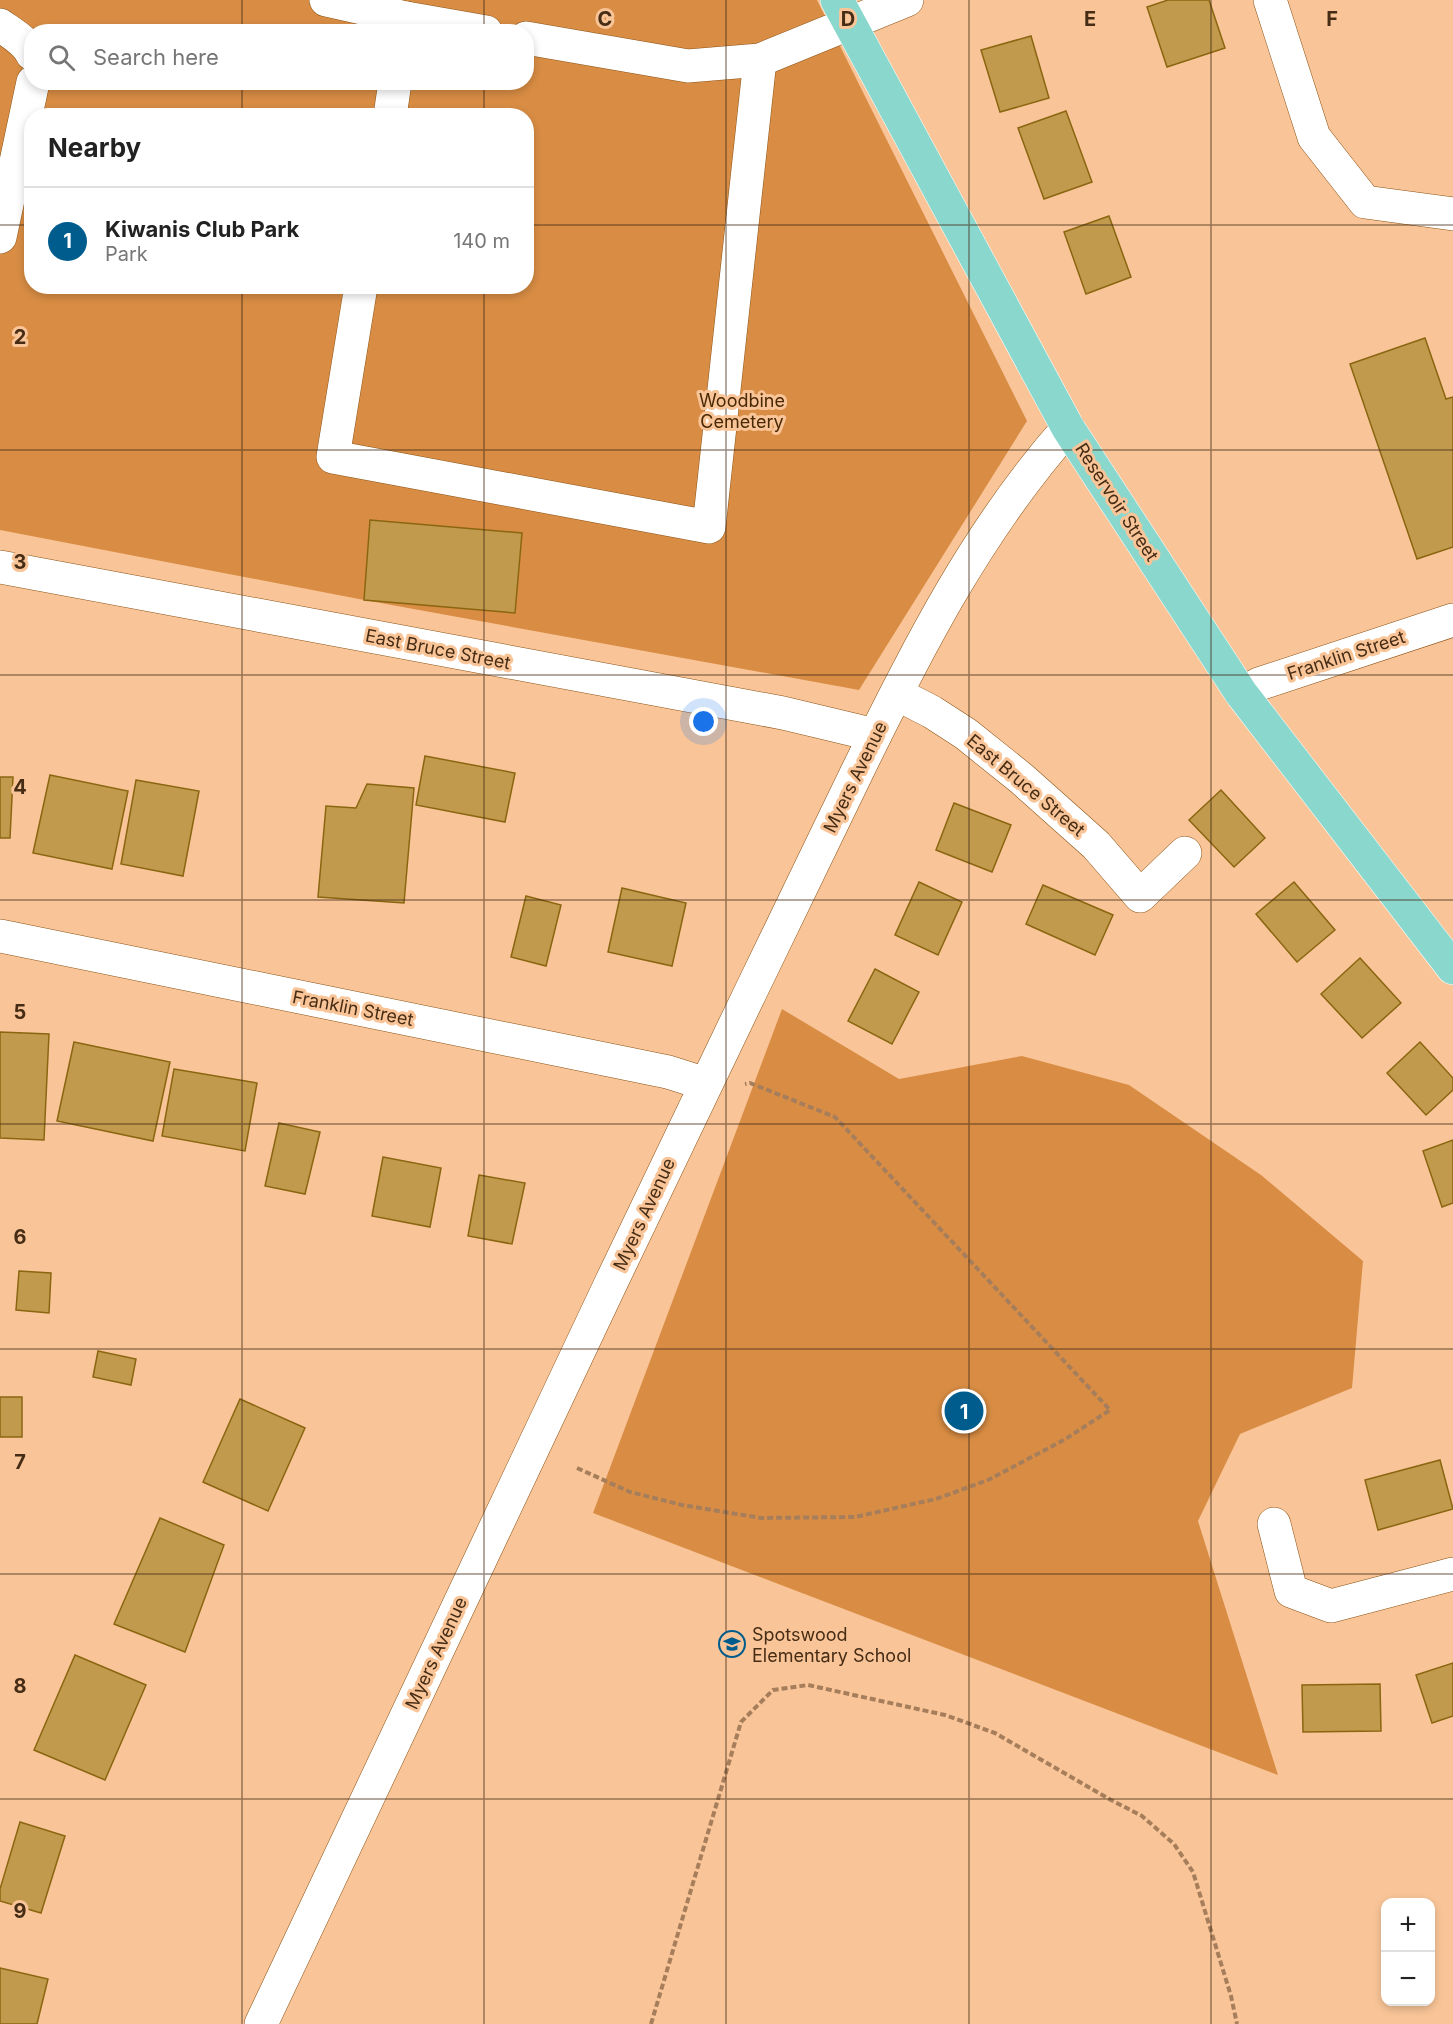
<!DOCTYPE html>
<meta charset="utf-8">
<style>
:root{--surface:#fff;--page:#f2f2f2;--text:#222;--muted:#767676;--line:#e0e0e0;--accent:#005c8c}
body{margin:0;font-family:Inter,sans-serif;background:var(--page);color:var(--text)}
.controls{position:absolute;right:18px;bottom:18px;display:grid;overflow:hidden;border-radius:12px;box-shadow:0 3px 9px #0003}
.controls button{width:54px;height:54px;display:grid;place-items:center;padding:0;border:0;border-bottom:2px solid var(--line);background:var(--surface);color:var(--text);font:30px sans-serif}
.you{position:absolute;left:704px;top:722px;width:21px;height:21px;margin:-15px;border:4px solid #fff;border-radius:50%;background:#1a73e8;box-shadow:0 0 0 9px #1a73e833}
.badge{display:grid;place-items:center;width:39px;height:39px;border-radius:50%;background:var(--accent);color:#fff;font-size:20px;font-weight:700}
.pin{position:absolute;translate:-50% -50%;border:3px solid #fff;box-shadow:0 2px 6px #0006}
.list{margin:0;padding:0;list-style:none}
h2{display:flex;justify-content:space-between;align-items:center;height:78px;margin:0;padding:0 24px;font-size:26px}
h2 small{font-size:20px;font-weight:400;color:var(--muted)}
.list li{display:grid;grid-template-columns:39px 1fr auto;gap:18px;align-items:center;box-sizing:border-box;height:108px;padding:0 24px;border-top:2px solid var(--line)}
.list b{display:block;font-size:22px;white-space:nowrap}
.list p{margin:0;font-size:20px;white-space:nowrap;color:var(--muted)}
.list em{font-size:20px;font-style:normal;color:var(--muted)}
.icon{flex:none;width:33px;height:33px;fill:none;stroke:currentColor;stroke-width:2;stroke-linecap:round;stroke-linejoin:round}
.map{position:relative;flex:none;width:1453px;height:2024px;overflow:hidden}
.search{position:absolute;background:var(--surface);box-shadow:0 3px 9px #0003;left:24px;top:24px;width:510px;height:66px;display:flex;align-items:center;gap:15px;box-sizing:border-box;padding:0 21px;border-radius:24px;color:var(--muted);font-size:22px}
.panel{position:absolute;background:var(--surface);box-shadow:0 3px 9px #0003;left:24px;top:108px;width:510px;height:186px;border-radius:24px}
.map>svg:first-child{display:block}
</style>
<div class="map">
<svg width="1453" height="2024" viewBox="0 0 1453 2024">
<rect width="100%" height="100%" fill="#f9c598"/>
<g fill="#d98d44" fill-rule="evenodd">
<path d="M0 0H817L1027 421 859 690 364 600 0 530ZM32 32H526V82H32ZM32 116H526V286H32Z"/>
<path d="M782 1009 899 1079 1022 1056 1129 1085 1261 1175 1363 1261 1352 1388 1240 1434 1198 1521 1278 1775 593 1513Z"/>
</g>
<g fill="#c19a4e" stroke="#8b6610" stroke-width="1.5">
<path d="M1168 0H1209L1225 48 1167 67 1147 7Z"/>
<path d="M1031 36 1049 98 1000 112 981 50Z"/>
<path d="M1066 111 1092 182 1044 199 1018 128Z"/>
<path d="M1109 216 1131 277 1086 294 1064 232Z"/>
<path d="M1425 338 1446 399 1453 397V547L1417 559 1350 364Z"/>
<path d="M370 520 522 533 515 613 364 600Z"/>
<path d="M425 756 515 773 505 822 416 805Z"/>
<path d="M50 775 128 791 112 869 33 853Z"/>
<path d="M0 777H13L10 838H0Z"/>
<path d="M136 780 199 791 183 876 121 864Z"/>
<path d="M367 784 414 788 404 903 318 897 326 806 356 808Z"/>
<path d="M1221 790 1265 838 1234 867 1189 820Z"/>
<path d="M954 803 1011 825 992 872 936 850Z"/>
<path d="M919 882 962 902 938 955 895 935Z"/>
<path d="M1294 882 1335 930 1297 962 1256 914Z"/>
<path d="M1043 885 1113 915 1095 955 1026 924Z"/>
<path d="M622 888 686 903 672 966 608 952Z"/>
<path d="M526 896 561 905 546 966 511 957Z"/>
<path d="M1360 958 1401 1003 1362 1038 1321 994Z"/>
<path d="M875 969 919 992 892 1044 848 1021Z"/>
<path d="M0 1032 49 1034 44 1140 0 1138Z"/>
<path d="M74 1042 170 1062 153 1141 57 1121Z"/>
<path d="M1420 1042 1453 1078V1090L1426 1115 1387 1073Z"/>
<path d="M174 1069 257 1083 245 1151 162 1136Z"/>
<path d="M279 1123 320 1132 305 1194 265 1186Z"/>
<path d="M1453 1140V1203L1442 1207 1423 1151Z"/>
<path d="M383 1157 441 1168 430 1227 372 1216Z"/>
<path d="M479 1175 525 1183 512 1244 468 1236Z"/>
<path d="M19 1271 51 1273 49 1313 16 1310Z"/>
<path d="M98 1351 136 1359 131 1385 93 1377Z"/>
<rect x="0" y="1397" width="22" height="40"/>
<path d="M240 1399 305 1428 268 1511 203 1482Z"/>
<path d="M1440 1460 1453 1509 1378 1530 1365 1480Z"/>
<path d="M160 1518 224 1545 185 1652 114 1624Z"/>
<path d="M75 1655 146 1685 105 1780 34 1750Z"/>
<path d="M1453 1663V1716L1432 1723 1416 1675Z"/>
<path d="M1380 1684 1381 1731 1303 1732 1302 1685Z"/>
<path d="M20 1822 65 1836 41 1913 0 1901V1889Z"/>
<path d="M0 1968 48 1979 37 2024H0Z"/>
</g>
<g fill="none" stroke-linecap="round" stroke-linejoin="round">
<defs>
<g id="minor">
<path d="M326 0 406 18 404 32"/>
<path d="M1270 0 1314 137 1365 202 1453 214"/>
<path d="M406 18 486 32"/>
<path d="M0 25C11 33 26 41 32 54"/>
<path d="M526 38 688 66 760 60 907 0"/>
<path d="M390 116 395 82"/>
<path d="M0 237 33 82"/>
<path d="M361 286 333 457 709 527 760 60"/>
<path d="M0 567 783 713 875 735"/>
<path d="M1241 693 1259 684 1453 620"/>
<path d="M897 694 932 712 966 734 1022 779 1096 845 1140 896 1185 853"/>
<path d="M0 936 668 1072 706 1084"/>
<path d="M1274 1524 1291 1591 1331 1606 1453 1574"/>
<path d="M261 2024C424 1679 585 1334 751 991 786 918 822 845 857 772 916 651 978 529 1068 428"/>
</g>
<path id="major" d="M837 0 1068 428 1241 693 1453 968"/>
</defs>
<use href="#minor" stroke="#8c5214" stroke-width="34"/>
<use href="#major" stroke="#fff" stroke-width="34"/>
<g stroke="#a67e5b" stroke-width="4" stroke-dasharray="6 3" stroke-linecap="butt">
<path d="M577 1468 630 1492 682 1505 761 1518 855 1517 936 1499 988 1480 1064 1440 1110 1410 835 1117 750 1083 745 1084"/>
<path d="M651 2024 741 1722 773 1690 808 1685 945 1715 995 1733 1111 1800 1142 1816 1174 1844 1193 1872 1231 1996 1237 2024"/>
</g>
<use href="#minor" stroke="#fff" stroke-width="33"/>
<use href="#major" stroke="#89d7cd" stroke-width="33"/>
</g>
<path fill="none" stroke="#462c15" stroke-width="1.5" stroke-opacity="0.55" d="M242 0V32M484 0V32M726 0V2024M969 0V2024M1211 0V2024M242 82V116M484 82V116M0 225H32M526 225H1453M242 286V2024M484 286V2024M0 450H1453M0 675H1453M0 900H1453M0 1124H1453M0 1349H1453M0 1574H1453M0 1799H1453"/>
<defs>
<symbol id="school-ring" viewBox="-11 -11 22 22"><circle r="9.5" fill="#f9c598" stroke="#005c8c" stroke-width="1.5"/><path d="M0-5L7-2L0 1L-7-2ZM-4 1L0 2.5L4 1V4Q0 6-4 4Z" fill="#005c8c"/></symbol>
</defs>
<g fill-rule="evenodd">
<use href="#school-ring" x="717" y="1629" width="30" height="30"/>
</g>
<g text-anchor="middle" dominant-baseline="central" stroke-width="6" stroke-linejoin="round" paint-order="stroke">
<g font-size="18" fill="#492804" stroke="#f9c598">
<text x="742" y="400">Woodbine<tspan x="742" dy="21">Cemetery</tspan></text>
</g>
<g font-size="18" fill="#462c15" stroke="#f9c598">
<text transform="translate(1117 502) rotate(57)">Reservoir Street</text>
<text transform="translate(438 649) rotate(11)">East Bruce Street</text>
<text transform="translate(1346 655) rotate(-18)">Franklin Street</text>
<text transform="translate(855 777) rotate(-64)">Myers Avenue</text>
<text transform="translate(1026 785) rotate(40)">East Bruce Street</text>
<text transform="translate(353 1008) rotate(11)">Franklin Street</text>
<text transform="translate(644 1214) rotate(-65)">Myers Avenue</text>
<text transform="translate(436 1653) rotate(-65)">Myers Avenue</text>
</g>
<g font-size="18" fill="#462c15" stroke="#f9c598" text-anchor="start">
<text x="752" y="1634">Spotswood<tspan x="752" dy="21">Elementary School</tspan></text>
</g>
</g>
<g font-size="20" text-anchor="middle" font-weight="bold" fill="#462c15" stroke="#f9c598" stroke-width="6" stroke-linejoin="round" paint-order="stroke">
<text x="605" y="26">C</text>
<text x="848" y="26">D</text>
<text x="1090" y="26">E</text>
<text x="1332" y="26">F</text>
<text x="20" y="344">2</text>
<text x="20" y="569">3</text>
<text x="20" y="794">4</text>
<text x="20" y="1019">5</text>
<text x="20" y="1244">6</text>
<text x="20" y="1469">7</text>
<text x="20" y="1693">8</text>
<text x="20" y="1918">9</text>
</g>
</svg>
<div class="controls">
<button>+</button>
<button>−</button>
</div>
<div class="you"></div>
<div class="pin badge" style="left:964px;top:1411px">1</div>
<div class="search"><svg class="icon" aria-label="search" viewBox="0 0 24 24"><circle cx="10" cy="10" r="6"/><path d="M15 15l6 6"/></svg>Search here</div>
<section class="panel">
<h2>Nearby<small></small></h2>
<ul class="list">
<li><span class="badge">1</span><div><b>Kiwanis Club Park</b><p>Park</p></div><em>140 m</em></li>
</ul>
</section>
</div>
